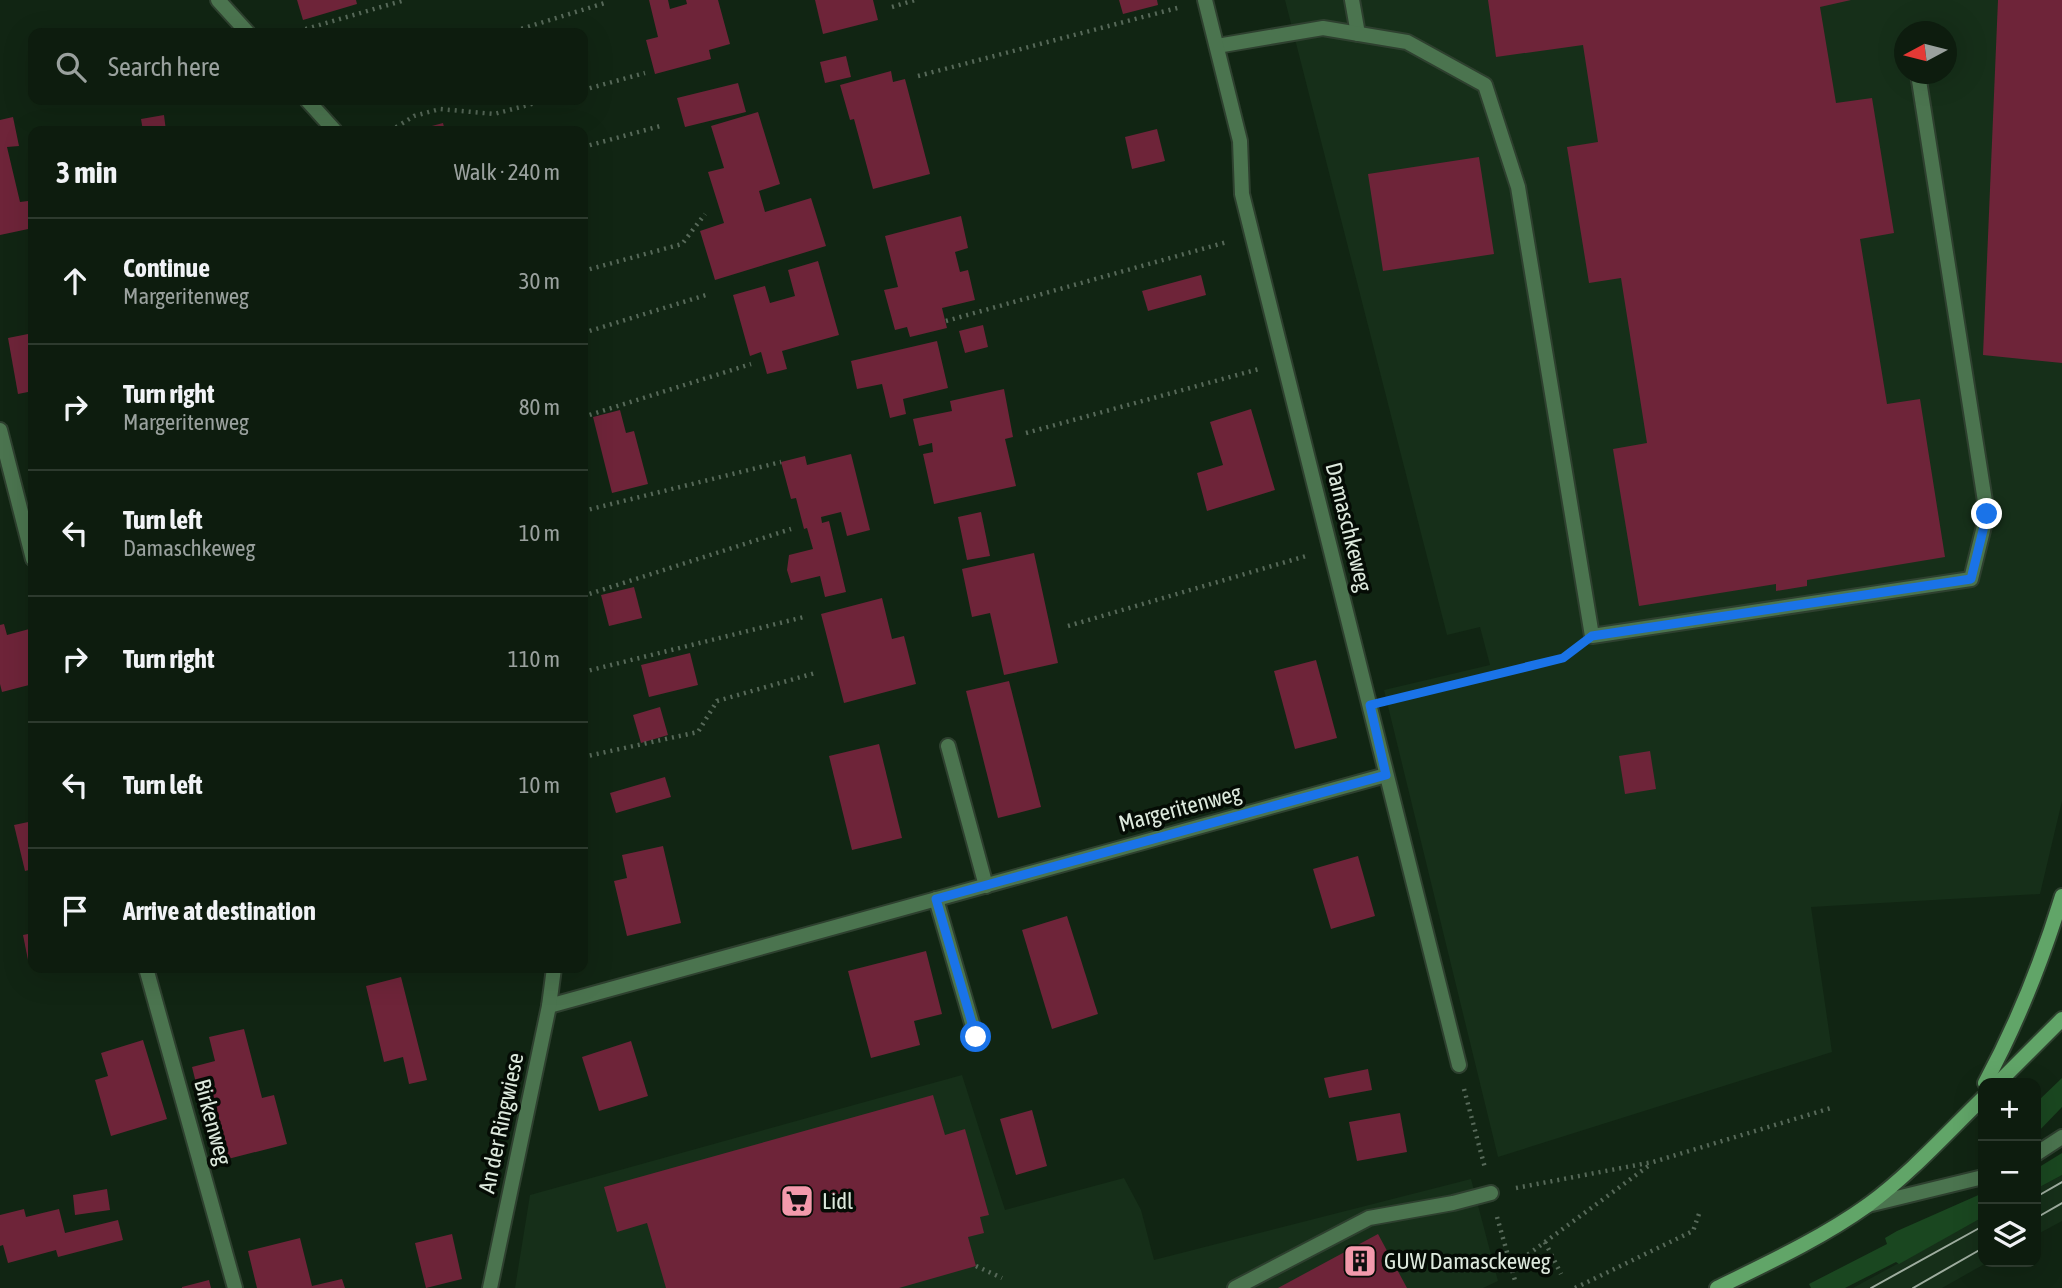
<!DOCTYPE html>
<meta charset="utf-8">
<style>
:root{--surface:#0d1c0e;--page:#162517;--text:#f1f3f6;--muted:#9aa19e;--line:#2d3a2e}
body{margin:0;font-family:"Asap Condensed",sans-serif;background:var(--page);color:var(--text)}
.controls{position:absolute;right:21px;bottom:21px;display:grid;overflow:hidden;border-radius:14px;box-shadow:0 7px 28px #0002}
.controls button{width:63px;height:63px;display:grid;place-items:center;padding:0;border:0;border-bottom:2px solid var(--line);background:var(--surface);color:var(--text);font:35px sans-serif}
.compass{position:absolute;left:1894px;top:21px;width:63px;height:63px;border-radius:50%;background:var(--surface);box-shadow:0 7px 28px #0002;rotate:263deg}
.stop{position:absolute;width:21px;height:21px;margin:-16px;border:5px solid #1a73e8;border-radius:50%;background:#fff}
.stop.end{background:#1a73e8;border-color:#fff;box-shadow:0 2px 7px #0008}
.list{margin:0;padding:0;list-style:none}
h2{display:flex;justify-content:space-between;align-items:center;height:91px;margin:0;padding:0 28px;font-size:30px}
h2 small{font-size:23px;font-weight:400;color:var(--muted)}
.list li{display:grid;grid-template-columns:46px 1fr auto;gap:21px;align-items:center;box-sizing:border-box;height:126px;padding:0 28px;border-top:2px solid var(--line)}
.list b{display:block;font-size:26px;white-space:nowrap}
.list p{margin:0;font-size:23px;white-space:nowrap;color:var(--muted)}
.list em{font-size:23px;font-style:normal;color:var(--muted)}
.icon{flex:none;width:38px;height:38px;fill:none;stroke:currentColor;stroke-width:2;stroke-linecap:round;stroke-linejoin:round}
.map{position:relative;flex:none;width:2062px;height:1288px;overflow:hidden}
.search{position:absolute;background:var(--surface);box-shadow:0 7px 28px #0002;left:28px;top:28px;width:560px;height:77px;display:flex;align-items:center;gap:18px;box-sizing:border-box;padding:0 24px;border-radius:14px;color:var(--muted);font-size:26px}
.panel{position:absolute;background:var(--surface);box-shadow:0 7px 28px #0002;left:28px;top:126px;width:560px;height:847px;border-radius:14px}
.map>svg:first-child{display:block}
</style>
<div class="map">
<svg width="2062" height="1288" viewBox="0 0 2062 1288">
<rect width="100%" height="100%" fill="#112513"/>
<g fill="#162f19" fill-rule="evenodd">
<path d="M1285 0H2062V801L2040 894 1811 907 1832 1052 1498 1157 1384 690 1490 665 1480 627 1447 635ZM1904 32H1946V74H1904Z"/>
<path d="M962 1075 1005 1210 1124 1178 1141 1210 1154 1260 1471 1179 1498 1281 1483 1288H515L530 1195Z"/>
<path d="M2062 1175V1221L2036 1235V1189Z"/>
<path d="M1983 1217V1262H1988L1942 1288H1853Z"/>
</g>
<g fill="#1a4720">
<path d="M2062 1078V1107L2036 1134V1103Z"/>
<path d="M2062 1153V1175L2036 1189V1169Z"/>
<path d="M1983 1193V1217L1899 1264 1896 1262 1845 1288H1811L1809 1284 1887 1244 1885 1238 1897 1231Z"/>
</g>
<g fill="#6e2439">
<path d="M297 0H356L357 4 303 20Z"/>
<path d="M649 0H668L670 9 687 4 686 0H718L730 44 709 50 711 59 655 74 646 40 658 37Z"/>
<path d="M815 0H873L878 20 823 34Z"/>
<path d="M1119 0H1157L1158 5 1123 14Z"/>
<path d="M1488 0H1851L1820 7 1836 103 1872 98 1894 233 1860 239 1887 404 1920 399 1945 557 1807 580V586L1776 591V584L1639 606 1613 449 1647 443 1621 278 1589 283 1567 147 1598 142 1583 45 1496 57Z"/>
<path d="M1998 0H2062V363L1983 355Z"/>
<path d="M846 56 851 77 825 83 820 62Z"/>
<path d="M891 71 893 82 905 79 930 174 873 189 854 119 850 120 840 85Z"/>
<path d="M738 83 746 112 685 127 677 98Z"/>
<path d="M758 112 780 184 759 191 765 212 811 198 826 246 715 280 700 231 724 223 708 172 724 168 711 126Z"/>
<path d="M164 115 166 131H143L141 119Z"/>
<path d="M13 117 19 146 7 147 20 202 28 201 33 228 0 235V120Z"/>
<path d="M443 123 445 131H417V130Z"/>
<path d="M1157 129 1165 161 1132 169 1125 137Z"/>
<path d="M1479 157 1494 254 1383 271 1368 174Z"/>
<path d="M961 216 968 248 955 252 960 272 968 270 975 300 942 308 947 328 910 337 907 327 895 330 884 290 898 287 885 236Z"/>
<path d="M818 261 839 335 782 351 787 369 767 374 761 352 750 356 733 295 765 286 770 303 795 296 788 270Z"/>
<path d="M1201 275 1206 295 1148 311 1142 291Z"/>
<path d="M983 325 988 347 965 353 959 331Z"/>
<path d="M33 333V391L18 394 8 338Z"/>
<path d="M937 341 948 388 903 399 906 414 890 418 882 384 857 389 851 361Z"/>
<path d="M1004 389 1013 437 1005 439 1016 486 934 504 923 454 933 452 932 443 919 446 913 419 952 411 950 401Z"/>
<path d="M1251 409 1275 490 1207 511 1197 473 1223 465 1210 422Z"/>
<path d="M620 410 626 433 634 431 648 484 612 493 593 417Z"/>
<path d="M851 454 870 530 847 536 841 512 821 517 822 523 829 521 846 592 825 597 820 576 791 583 787 570 789 555 813 549 807 528 804 529 796 498 791 499 781 462 805 456 807 465Z"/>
<path d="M981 512 990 556 967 560 958 517Z"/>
<path d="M1034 553 1058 663 1004 675 990 613 972 617 962 569Z"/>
<path d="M634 587 642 618 609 626 601 595Z"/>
<path d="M882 598 892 639 904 636 916 684 844 703 821 614Z"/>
<path d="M4 624 7 635 33 628V684L2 692 0 684V625Z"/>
<path d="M690 653 698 685 649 697 641 665Z"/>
<path d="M1316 660 1337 738 1295 749 1274 671Z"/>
<path d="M1009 681 1041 807 998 818 966 691Z"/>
<path d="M660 707 668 735 641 743 633 715Z"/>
<path d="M879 744 902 838 852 850 829 756Z"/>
<path d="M1650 751 1656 789 1625 794 1619 756Z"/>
<path d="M665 777 671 797 616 813 610 793Z"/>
<path d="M33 821V869L25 871 14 825Z"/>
<path d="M663 846 681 923 627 936 614 881 627 878 622 855Z"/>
<path d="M1358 856 1375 916 1331 929 1313 869Z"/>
<path d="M1067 916 1098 1014 1052 1029 1022 930Z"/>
<path d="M33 933V959L28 960 23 935Z"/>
<path d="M926 951 942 1014 914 1021 920 1045 871 1058 848 971Z"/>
<path d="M401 977 427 1080 409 1084 403 1057 384 1062 366 986Z"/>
<path d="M244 1029 262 1098 274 1095 287 1144 224 1160 207 1093 199 1095 192 1067 215 1061 209 1037Z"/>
<path d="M143 1040 167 1119 111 1136 95 1080 108 1076 101 1053Z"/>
<path d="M631 1041 648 1096 599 1111 582 1057Z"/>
<path d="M1368 1069 1372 1090 1329 1098 1324 1078Z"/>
<path d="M933 1095 945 1135 965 1129 989 1215 980 1217 984 1233 968 1237 976 1266 899 1288H666L647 1223 617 1232 604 1187Z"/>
<path d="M1032 1110 1047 1166 1016 1175 1000 1119Z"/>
<path d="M1400 1113 1407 1152 1357 1161 1349 1122Z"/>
<path d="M107 1189 110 1210 75 1215 73 1195Z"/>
<path d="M24 1209 26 1217 59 1209 65 1233 118 1220 123 1240 58 1257 56 1250 8 1263 3 1245 0 1246V1215Z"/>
<path d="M452 1234 462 1279 426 1288 415 1243Z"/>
<path d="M1378 1234 1407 1288H1278Z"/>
<path d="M300 1238 312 1286 342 1279 345 1288H257L248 1251Z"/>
<path d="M209 1280 211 1288H182V1287Z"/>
</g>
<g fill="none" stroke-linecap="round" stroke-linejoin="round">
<defs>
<g id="lane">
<path d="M1352 0 1358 34"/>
<path d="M1217 46 1323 28 1407 42 1485 85 1518 187 1592 636 1971 579 1987 514 1918 74"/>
<path d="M2036 1154 2062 1137"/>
<path d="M1868 1205 1983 1177"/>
<path d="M1235 1288 1369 1218 1453 1203 1491 1193"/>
</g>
<g id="street">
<path d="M218 0 248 33"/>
<path d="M1205 0 1240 141 1242 194 1459 1065"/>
<path d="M307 100 335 131"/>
<path d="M0 430 33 559"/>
<path d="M948 746 986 886"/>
<path d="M936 899 976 1037"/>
<path d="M146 968 235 1288"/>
<path d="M549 1006 1386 775"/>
<path d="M490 1288 549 1006 554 968"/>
</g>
<g id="secondary">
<path d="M1985 1083C2017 1024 2042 961 2062 896"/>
<path d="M1998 1083 2062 1019"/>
<path d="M1717 1288C1768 1263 1822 1238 1868 1205 1910 1174 1946 1134 1983 1098"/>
</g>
</defs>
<use href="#lane" stroke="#2e402f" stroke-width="18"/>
<use href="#street" stroke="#2e402f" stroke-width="18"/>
<use href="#secondary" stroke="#2e402f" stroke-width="18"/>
<g stroke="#576959" stroke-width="4.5" stroke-dasharray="2 5" stroke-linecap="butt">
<path d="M892 7 915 0"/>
<path d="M292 33 405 0"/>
<path d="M508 33 608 2"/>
<path d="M918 76 1181 7"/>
<path d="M583 90 645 73"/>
<path d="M390 131 414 116 440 109 494 114 547 100"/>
<path d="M583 147 664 125"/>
<path d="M583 271 682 244 705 214"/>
<path d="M946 321 1227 242"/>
<path d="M583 333 706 295"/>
<path d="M583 417 751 364"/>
<path d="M1026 433 1259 369"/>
<path d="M583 511 781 462"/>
<path d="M583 596 791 529"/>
<path d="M1068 626 1306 556"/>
<path d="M583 672 804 617"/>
<path d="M1395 699 1563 658 1572 652"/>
<path d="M583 757 698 732 717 701 815 673"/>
<path d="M1464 1089 1485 1168"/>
<path d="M1516 1188 1653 1162 1831 1108"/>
<path d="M1497 1217 1516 1284"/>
<path d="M1545 1242 1561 1274"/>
<path d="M976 1266 1002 1278"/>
<path d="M1511 1267 1651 1164"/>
<path d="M1575 1288 1693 1231 1700 1211"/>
</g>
<use href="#lane" stroke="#4b744f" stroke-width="14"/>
<use href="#street" stroke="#4b744f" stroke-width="14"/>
<use href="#secondary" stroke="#61a568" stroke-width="14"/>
<g stroke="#9ead9f" stroke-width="2">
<path d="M2036 1197 2062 1182"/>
<path d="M2036 1218 2062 1203"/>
<path d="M1871 1288 1983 1226"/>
<path d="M1913 1288 1983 1248"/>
</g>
</g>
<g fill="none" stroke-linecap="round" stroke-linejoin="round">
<path stroke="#1a73e8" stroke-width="9" d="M976 1037 936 899 1386 775 1370 705 1563 658 1592 636 1971 579 1987 514"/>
</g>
<defs>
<symbol id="supermarket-square" viewBox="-11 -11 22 22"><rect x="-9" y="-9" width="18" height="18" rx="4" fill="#f39aac" stroke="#050c05"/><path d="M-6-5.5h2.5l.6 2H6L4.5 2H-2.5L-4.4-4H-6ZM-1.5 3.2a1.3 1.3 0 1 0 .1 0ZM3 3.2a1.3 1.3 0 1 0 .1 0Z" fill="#111"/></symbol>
<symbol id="building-square" viewBox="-11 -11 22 22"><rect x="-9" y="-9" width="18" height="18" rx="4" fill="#f39aac" stroke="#050c05"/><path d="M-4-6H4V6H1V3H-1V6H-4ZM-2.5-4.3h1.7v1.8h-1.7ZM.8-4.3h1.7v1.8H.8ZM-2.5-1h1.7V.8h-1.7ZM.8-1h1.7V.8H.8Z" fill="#111"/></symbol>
</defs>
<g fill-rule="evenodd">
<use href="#supermarket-square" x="778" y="1182" width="38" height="38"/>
<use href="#building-square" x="1341" y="1242" width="38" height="38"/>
</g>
<g text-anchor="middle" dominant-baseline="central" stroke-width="7" stroke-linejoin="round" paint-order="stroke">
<g font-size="23" fill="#dde9dd" stroke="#050c05">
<text transform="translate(1349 527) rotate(76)">Damaschkeweg</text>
<text transform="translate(1180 808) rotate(-15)">Margeritenweg</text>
<text transform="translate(213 1122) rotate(75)">Birkenweg</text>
<text transform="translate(501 1123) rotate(-78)">An der Ringwiese</text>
</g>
<g font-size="23" fill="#dde9dd" stroke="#050c05" text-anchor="start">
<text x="822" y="1201">Lidl</text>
<text x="1384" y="1261">GUW Damasckeweg</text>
</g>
</g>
</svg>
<div class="controls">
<button>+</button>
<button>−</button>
<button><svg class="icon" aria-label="layers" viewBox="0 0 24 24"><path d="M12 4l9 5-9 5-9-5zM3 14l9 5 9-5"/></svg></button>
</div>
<svg class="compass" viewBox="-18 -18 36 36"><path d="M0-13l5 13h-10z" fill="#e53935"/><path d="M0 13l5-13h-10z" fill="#9aa19e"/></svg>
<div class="stop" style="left:976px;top:1037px"></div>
<div class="stop end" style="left:1987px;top:514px"></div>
<div class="search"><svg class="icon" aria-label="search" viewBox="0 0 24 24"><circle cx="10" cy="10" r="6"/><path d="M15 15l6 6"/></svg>Search here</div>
<section class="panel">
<h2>3 min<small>Walk · 240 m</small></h2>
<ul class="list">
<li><svg class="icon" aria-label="ahead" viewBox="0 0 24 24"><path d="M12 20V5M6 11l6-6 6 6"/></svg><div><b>Continue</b><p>Margeritenweg</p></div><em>30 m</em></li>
<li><svg class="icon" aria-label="right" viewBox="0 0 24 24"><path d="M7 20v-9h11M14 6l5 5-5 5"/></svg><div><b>Turn right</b><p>Margeritenweg</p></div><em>80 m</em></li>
<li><svg class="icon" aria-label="left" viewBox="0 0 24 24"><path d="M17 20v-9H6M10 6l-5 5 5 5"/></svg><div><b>Turn left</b><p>Damaschkeweg</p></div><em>10 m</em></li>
<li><svg class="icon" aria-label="right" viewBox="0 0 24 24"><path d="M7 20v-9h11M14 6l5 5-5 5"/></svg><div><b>Turn right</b></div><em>110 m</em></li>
<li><svg class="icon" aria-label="left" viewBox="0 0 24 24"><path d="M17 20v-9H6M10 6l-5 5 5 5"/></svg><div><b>Turn left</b></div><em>10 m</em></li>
<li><svg class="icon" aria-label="arrive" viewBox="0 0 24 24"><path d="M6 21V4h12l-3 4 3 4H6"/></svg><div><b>Arrive at destination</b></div></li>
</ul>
</section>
</div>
